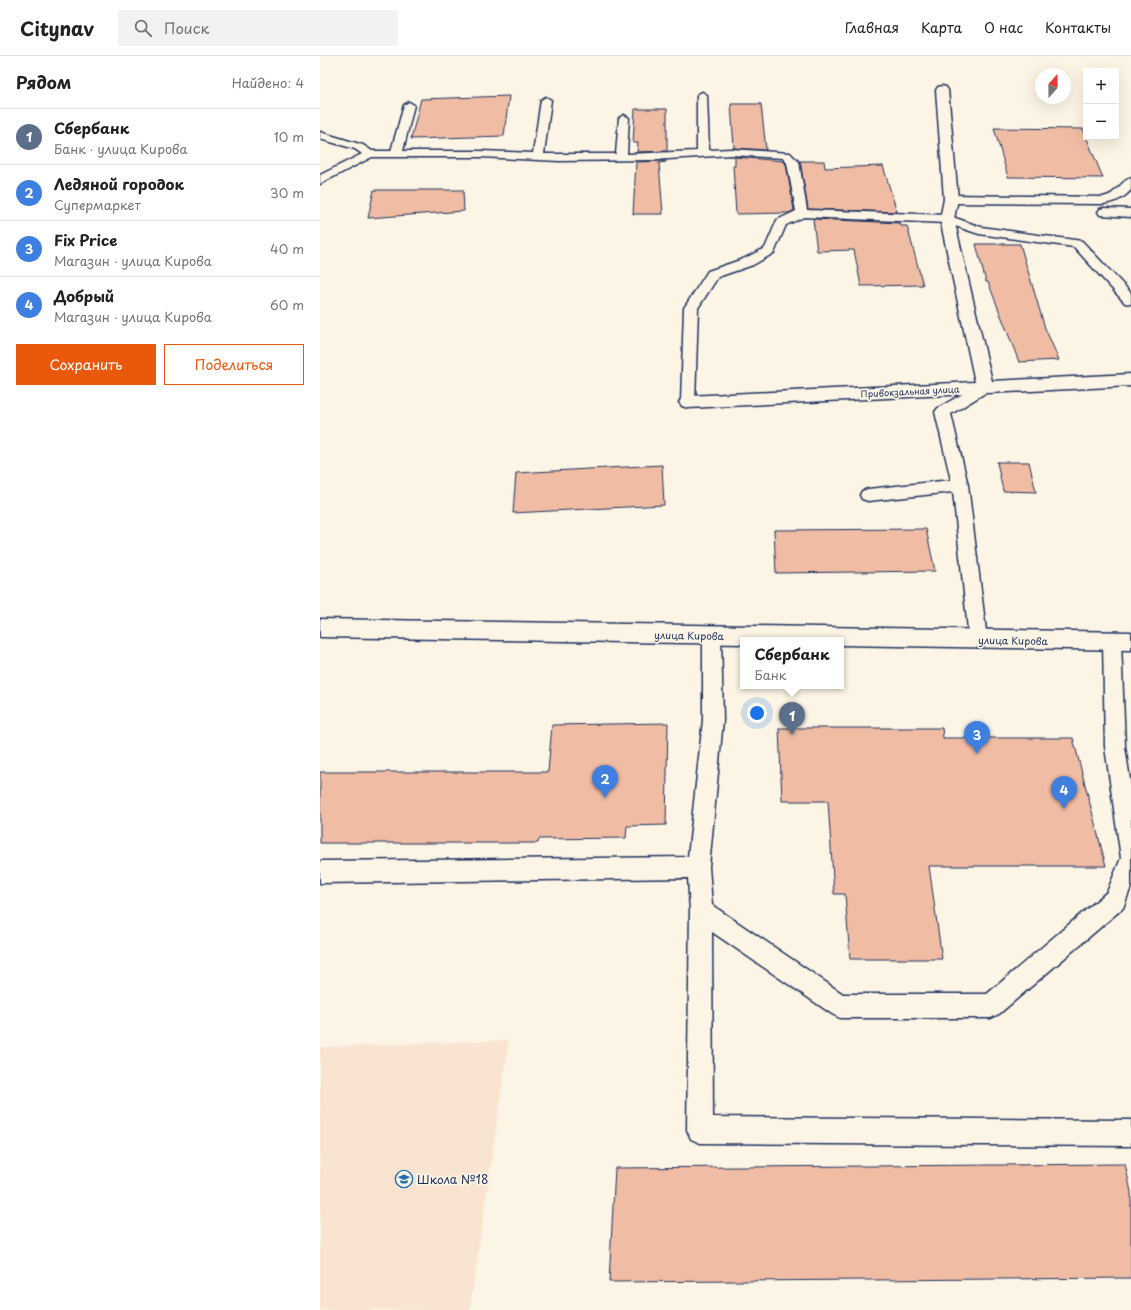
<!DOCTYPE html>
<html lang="ru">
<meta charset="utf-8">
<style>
:root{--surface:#fff;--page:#f2f2f2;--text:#202124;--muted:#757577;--line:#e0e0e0;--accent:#ea580c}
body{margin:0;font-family:"Playpen Sans",sans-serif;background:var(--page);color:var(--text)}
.controls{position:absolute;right:12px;top:12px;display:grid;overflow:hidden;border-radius:0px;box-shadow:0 4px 16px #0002}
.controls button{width:36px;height:36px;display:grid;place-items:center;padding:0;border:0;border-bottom:1px solid var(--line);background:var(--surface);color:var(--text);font:20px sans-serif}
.compass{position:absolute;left:715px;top:12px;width:36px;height:36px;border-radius:50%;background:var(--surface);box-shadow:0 4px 16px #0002;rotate:20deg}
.you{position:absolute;left:437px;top:657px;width:14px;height:14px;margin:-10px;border:3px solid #fff;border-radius:50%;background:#1a73e8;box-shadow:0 0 0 6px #1a73e833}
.badge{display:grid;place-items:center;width:26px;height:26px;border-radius:50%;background:var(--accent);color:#fff;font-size:13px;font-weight:700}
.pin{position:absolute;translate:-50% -33px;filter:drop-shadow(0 1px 2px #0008)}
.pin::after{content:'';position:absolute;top:21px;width:14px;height:12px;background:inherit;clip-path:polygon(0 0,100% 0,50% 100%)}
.popup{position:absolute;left:420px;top:581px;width:104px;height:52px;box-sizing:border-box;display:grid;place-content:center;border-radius:0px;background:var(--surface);filter:drop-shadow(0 1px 3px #0005);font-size:13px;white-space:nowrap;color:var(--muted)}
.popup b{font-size:15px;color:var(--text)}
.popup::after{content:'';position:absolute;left:50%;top:100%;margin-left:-8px;border:8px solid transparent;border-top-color:var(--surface)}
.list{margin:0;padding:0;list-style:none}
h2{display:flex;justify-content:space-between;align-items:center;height:52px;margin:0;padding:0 16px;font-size:17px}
h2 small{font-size:13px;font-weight:400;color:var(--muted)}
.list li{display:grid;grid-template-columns:26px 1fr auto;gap:12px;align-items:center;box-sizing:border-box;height:56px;padding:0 16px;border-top:1px solid var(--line)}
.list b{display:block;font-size:15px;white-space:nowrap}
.list p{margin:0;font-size:13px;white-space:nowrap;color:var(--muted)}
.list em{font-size:13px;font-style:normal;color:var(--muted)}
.actions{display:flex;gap:8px;padding:12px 16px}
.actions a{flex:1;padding:9px 0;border:1px solid var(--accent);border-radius:0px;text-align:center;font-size:14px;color:var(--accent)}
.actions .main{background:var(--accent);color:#fff}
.icon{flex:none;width:22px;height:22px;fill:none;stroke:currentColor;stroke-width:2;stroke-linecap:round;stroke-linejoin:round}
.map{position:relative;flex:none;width:811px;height:1254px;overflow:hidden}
header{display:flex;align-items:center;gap:24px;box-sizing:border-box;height:56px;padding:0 20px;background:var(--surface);border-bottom:1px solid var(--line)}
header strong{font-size:19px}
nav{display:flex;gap:22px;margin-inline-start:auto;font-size:14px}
.search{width:280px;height:36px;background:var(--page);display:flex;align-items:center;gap:10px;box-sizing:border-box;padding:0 14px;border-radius:0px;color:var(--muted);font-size:15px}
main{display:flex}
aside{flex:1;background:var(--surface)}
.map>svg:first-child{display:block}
</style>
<header>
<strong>Citynav</strong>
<div class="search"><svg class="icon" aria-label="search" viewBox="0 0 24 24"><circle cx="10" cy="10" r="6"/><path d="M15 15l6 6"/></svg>Поиск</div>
<nav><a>Главная</a><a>Карта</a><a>О нас</a><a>Контакты</a></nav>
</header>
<main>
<aside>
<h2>Рядом<small>Найдено: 4</small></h2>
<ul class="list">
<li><span class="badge" style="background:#5c6f8a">1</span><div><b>Сбербанк</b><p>Банк · улица Кирова</p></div><em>10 m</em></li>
<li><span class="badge" style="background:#3f7fe0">2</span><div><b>Ледяной городок</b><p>Супермаркет</p></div><em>30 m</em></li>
<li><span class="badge" style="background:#3f7fe0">3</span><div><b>Fix Price</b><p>Магазин · улица Кирова</p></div><em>40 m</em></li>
<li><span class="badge" style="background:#3f7fe0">4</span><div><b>Добрый</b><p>Магазин · улица Кирова</p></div><em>60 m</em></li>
</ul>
<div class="actions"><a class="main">Сохранить</a><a>Поделиться</a></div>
</aside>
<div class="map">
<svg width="811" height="1254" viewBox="0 0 811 1254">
<rect width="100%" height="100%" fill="#fcf5e5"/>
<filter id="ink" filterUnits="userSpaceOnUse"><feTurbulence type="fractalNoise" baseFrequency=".025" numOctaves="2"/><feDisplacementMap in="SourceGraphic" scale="8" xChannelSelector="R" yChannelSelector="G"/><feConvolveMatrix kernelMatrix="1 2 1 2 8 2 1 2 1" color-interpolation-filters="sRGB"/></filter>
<g filter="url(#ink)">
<path fill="#f9e4d2" d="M189 984 150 1254H0V991Z"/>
<g fill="#f1bca4" stroke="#1b2f5e">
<path d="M189 40 184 80 91 83 101 43Z"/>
<path d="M411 48H441L446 94 414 92Z"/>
<path d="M315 53H347V95L317 96 318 87H313Z"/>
<path d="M674 72 763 73 783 122 688 121Z"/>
<path d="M415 101 463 105 466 108 474 154 469 157 416 158 413 110H415Z"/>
<path d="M346 105V106L339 107 343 158H313L316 106Z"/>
<path d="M480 105H504L505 112 563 110 577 156 488 153Z"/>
<path d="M54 134H143L144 155 48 162Z"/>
<path d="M493 163 580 167 581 170H587L603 229 541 230 534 194 497 195Z"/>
<path d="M656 188H700L725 272 739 304 699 306 668 226H666Z"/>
<path d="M677 406H709L716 436 683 435Z"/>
<path d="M342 409 344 449 193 457 196 417Z"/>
<path d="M606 473 615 515 456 517 454 474Z"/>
<path d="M348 667 346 769 307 770 306 782 219 783 218 787H0V716H228L232 669Z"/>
<path d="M459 672H622L623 682H753L786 810H609L622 903H530L525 838H514L508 745H462Z"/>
<path d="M805 1108 811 1136V1222L289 1226 295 1112Z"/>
</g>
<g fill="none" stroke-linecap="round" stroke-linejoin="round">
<defs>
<g id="lane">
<path d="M382 36 387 39 389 94 411 93 470 97 479 106 487 154 627 159 661 171 762 185 811 237V248L805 247 754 191 659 178 626 167 484 161 466 169 454 197 433 209 398 221 378 252 375 346 373 350 368 351 363 350 361 346 364 252 388 215 423 203 445 192 457 164 476 155 467 107 463 102 411 99 332 104 239 105 161 101H52L0 128V119L42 98 35 93 0 83V76L43 89 52 95H71L84 49 89 46 94 49 83 95H161L213 97 221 44 226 41 231 44 224 98H296L299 62 304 59 309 62 307 98 377 95V39Z"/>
<path d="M811 122V134C803 143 795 146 783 148L631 147 627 146 625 143 627 140 631 139 783 141C798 138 800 125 811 122Z"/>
<path d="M784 152 811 153V161L780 159 778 156 780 153Z"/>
<path d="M665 326 670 328 672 331 670 334 631 358 648 429 667 583 664 588 658 591 652 588 649 583 633 436 548 445 542 443 540 439 542 435 548 433 631 424 615 356 618 352 660 328Z"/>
<path d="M392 571 398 574 401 579 403 664 389 811 392 849 523 938H667L787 836 801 802 785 691 783 585 785 580 792 577 799 580 801 585 805 691 811 730V831L803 852 679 958 671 962H520L512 958 392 876 393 1061 811 1064V1090L380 1087 371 1083 367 1074 370 855 368 822 0 827V805L368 801 383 664V579L386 574Z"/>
</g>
<path id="street" d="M622 30 626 31 628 34 638 143 634 163 672 325 811 318V330L368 352 362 350 359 346 362 342 368 340 655 326 620 163 624 143 616 34 618 31Z"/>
<path id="secondary" d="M0 563 811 576V594L521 589V584H423V588L0 581Z"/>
</defs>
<use href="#lane" stroke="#1b2f5e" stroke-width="3"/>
<use href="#street" stroke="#1b2f5e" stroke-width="3"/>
<use href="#secondary" stroke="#1b2f5e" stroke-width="3"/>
<use href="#lane" fill="#fcf5e5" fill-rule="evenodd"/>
<use href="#street" fill="#fcf5e5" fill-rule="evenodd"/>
<use href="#secondary" fill="#fcf5e5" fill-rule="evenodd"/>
</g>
</g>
<defs>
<symbol id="school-ring" viewBox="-11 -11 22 22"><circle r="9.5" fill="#fcf5e5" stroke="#1f6fb2" stroke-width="1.5"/><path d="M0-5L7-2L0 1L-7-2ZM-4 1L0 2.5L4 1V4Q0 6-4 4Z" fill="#1f6fb2"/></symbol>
</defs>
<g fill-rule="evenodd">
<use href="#school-ring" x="74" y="1113" width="20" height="20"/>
</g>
<g text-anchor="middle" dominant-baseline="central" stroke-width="3.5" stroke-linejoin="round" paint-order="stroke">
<g font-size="9" fill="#1b2f5e" stroke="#fcf5e5">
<text transform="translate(590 335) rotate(-3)">Привокзальная улица</text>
</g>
<g font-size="10" fill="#1b2f5e" stroke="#fcf5e5">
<text transform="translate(369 579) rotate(1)">улица Кирова</text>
<text transform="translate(693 584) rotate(1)">улица Кирова</text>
</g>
<g font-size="12" fill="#1b2f5e" stroke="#fcf5e5" text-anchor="start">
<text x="97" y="1123">Школа №18</text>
</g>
</g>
</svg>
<div class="controls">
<button>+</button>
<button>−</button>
</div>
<svg class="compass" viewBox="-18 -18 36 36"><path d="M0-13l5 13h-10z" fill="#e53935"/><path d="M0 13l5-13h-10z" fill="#757577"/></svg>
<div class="you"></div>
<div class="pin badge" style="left:472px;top:679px;background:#5c6f8a">1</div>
<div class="popup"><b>Сбербанк</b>Банк</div>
<div class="pin badge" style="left:285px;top:742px;background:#3f7fe0">2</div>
<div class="pin badge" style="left:657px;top:698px;background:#3f7fe0">3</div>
<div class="pin badge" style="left:744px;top:753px;background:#3f7fe0">4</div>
</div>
</main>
